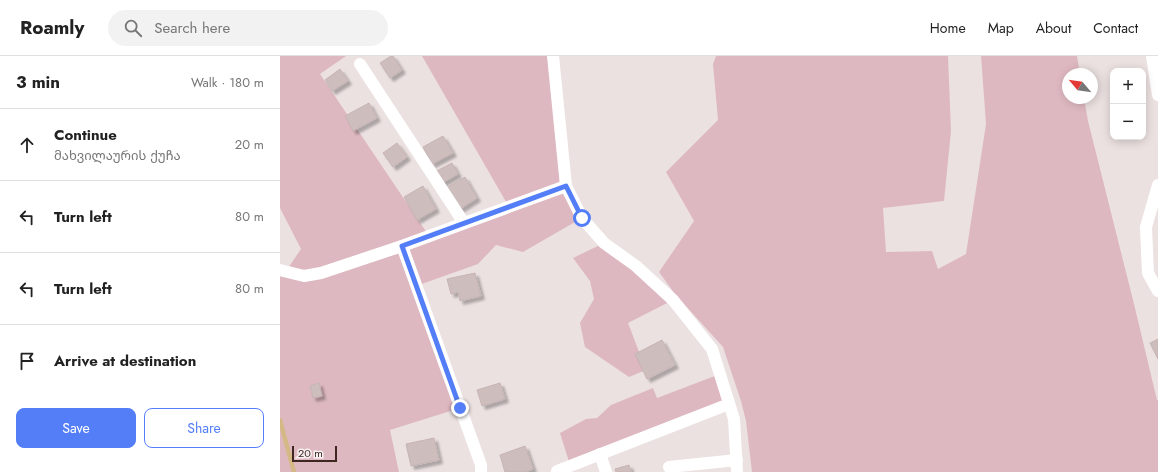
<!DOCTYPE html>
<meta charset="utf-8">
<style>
:root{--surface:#fff;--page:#f2f2f2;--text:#222;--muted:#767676;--line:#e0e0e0;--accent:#537ef8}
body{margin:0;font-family:Jost,"Noto Sans Georgian",sans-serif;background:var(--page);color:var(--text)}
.controls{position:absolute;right:12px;top:12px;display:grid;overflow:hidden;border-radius:8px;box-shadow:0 2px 10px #0003}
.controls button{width:36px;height:36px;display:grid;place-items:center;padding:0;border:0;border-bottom:1px solid var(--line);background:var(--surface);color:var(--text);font:20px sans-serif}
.compass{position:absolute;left:782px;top:12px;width:36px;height:36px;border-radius:50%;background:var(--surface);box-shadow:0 2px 10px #0003;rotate:299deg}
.scale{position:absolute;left:12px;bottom:10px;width:45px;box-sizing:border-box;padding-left:4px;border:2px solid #3d2720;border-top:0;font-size:11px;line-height:14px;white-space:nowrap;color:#3d2720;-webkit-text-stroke:3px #f8f1f1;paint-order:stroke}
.stop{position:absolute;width:12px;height:12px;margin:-9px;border:3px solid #537ef8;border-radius:50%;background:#fff}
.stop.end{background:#537ef8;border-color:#fff;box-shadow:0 1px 4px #0008}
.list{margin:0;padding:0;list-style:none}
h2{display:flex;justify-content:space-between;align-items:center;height:52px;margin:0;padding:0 16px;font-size:17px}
h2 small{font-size:13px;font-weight:400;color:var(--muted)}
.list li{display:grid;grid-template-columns:26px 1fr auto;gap:12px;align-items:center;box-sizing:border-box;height:72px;padding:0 16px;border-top:1px solid var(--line)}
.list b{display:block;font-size:15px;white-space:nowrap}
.list p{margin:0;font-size:13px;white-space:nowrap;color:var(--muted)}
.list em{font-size:13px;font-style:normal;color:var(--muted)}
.actions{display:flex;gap:8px;padding:12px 16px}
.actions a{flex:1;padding:9px 0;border:1px solid var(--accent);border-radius:8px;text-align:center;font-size:14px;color:var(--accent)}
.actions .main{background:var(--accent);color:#fff}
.icon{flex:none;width:22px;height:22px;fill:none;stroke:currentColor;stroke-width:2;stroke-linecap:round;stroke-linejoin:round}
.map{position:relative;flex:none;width:878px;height:416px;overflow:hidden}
header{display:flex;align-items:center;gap:24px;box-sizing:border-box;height:56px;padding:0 20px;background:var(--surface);border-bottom:1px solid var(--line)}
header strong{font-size:19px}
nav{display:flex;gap:22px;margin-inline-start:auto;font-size:14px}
.search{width:280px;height:36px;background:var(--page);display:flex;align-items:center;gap:10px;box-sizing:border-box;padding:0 14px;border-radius:22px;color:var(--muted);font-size:15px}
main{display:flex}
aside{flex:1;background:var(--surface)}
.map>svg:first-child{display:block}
</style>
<header>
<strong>Roamly</strong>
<div class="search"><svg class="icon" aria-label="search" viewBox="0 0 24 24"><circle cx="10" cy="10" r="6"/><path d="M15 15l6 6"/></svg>Search here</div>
<nav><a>Home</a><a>Map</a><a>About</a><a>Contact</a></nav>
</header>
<main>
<aside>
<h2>3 min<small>Walk · 180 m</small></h2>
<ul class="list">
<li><svg class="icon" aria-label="ahead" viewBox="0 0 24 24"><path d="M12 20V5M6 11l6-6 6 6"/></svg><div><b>Continue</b><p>მახვილაურის ქუჩა</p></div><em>20 m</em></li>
<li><svg class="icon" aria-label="left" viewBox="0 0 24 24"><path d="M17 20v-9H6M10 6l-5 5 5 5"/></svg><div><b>Turn left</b></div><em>80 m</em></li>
<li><svg class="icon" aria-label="left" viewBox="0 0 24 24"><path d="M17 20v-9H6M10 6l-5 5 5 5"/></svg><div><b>Turn left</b></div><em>80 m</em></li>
<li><svg class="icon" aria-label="arrive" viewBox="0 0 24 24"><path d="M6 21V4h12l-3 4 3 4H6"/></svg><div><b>Arrive at destination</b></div></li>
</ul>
<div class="actions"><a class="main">Save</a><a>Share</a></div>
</aside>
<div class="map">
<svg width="878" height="416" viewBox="0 0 878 416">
<defs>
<filter id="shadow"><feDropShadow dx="3.5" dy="3.5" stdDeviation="1" flood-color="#0004"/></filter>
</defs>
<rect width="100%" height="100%" fill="#ece1e1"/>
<g fill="#deb8c1">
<path d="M0 0H66L40 18 149 180 229 151 142 0H273L286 130 302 162 243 196 216 189 198 208 136 230 180 352 110 374 119 416H0V214L6 215 21 193 0 152Z"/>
<path d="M436 0H668L671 75 664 145 603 152 606 196 652 195 658 213 686 198 706 68 701 0H797L800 18H788V42H804L808 65 854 248 877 344H878V416H472L466 365 461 345 443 291 395 238 379 216 414 165 386 116 438 64 433 8Z"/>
<path d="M324 187 393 244 348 267 366 314 349 321 305 291 300 267 314 243 310 225 293 202Z"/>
<path d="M440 318 449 348 290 409 280 377 306 363 317 362 331 349 373 332 377 342Z"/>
</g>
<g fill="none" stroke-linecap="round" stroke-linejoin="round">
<path stroke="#d4b886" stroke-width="4.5" d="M0 364 14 416"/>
</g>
<g fill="#cdbdbd" stroke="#c6b4b3" filter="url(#shadow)">
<path d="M111 0H113L122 14 110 22 100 7Z"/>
<path d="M60 13 68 25 52 35 45 24Z"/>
<path d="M89 47 97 62 73 75 65 60Z"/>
<path d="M163 80 173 97 152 108 143 91Z"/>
<path d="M117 87 127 101 113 111 103 97Z"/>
<path d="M172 107 178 118 162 127 155 116Z"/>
<path d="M185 121 197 142 180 153 167 131Z"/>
<path d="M143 130 156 153 137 164 124 141Z"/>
<path d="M195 217 201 240 180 245 178 236 171 238 167 223Z"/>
<path d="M878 283V303L870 287Z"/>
<path d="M382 284 395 309 367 323 355 298Z"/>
<path d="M39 327 42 340 33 342 30 330Z"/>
<path d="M220 327 225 343 202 350 197 334Z"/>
<path d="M154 382 159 404 131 410 126 388Z"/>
<path d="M245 390 253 413 245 416H225L220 399Z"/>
<path d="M349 409 351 416H336L335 413Z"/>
</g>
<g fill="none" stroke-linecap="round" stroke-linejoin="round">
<g stroke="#fff" stroke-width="12">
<path d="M273 0 286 130 302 162 324 187 356 210 393 244 432 293 454 363 457 416"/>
<path d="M872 0 878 39"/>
<path d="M80 8 184 167"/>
<path d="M878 129 866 171 868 217 878 235"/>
<path d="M122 190 201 409V416"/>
<path d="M0 214 24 220 41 217 122 190 286 130"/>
<path d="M320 398 326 416"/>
<path d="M389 411 457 404"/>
<path d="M277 415 449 348"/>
</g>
</g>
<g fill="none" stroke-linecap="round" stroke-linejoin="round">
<path stroke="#537ef8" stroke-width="5" d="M180 352 122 190 286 130 302 162"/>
</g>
</svg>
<div class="controls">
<button>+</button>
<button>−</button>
</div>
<svg class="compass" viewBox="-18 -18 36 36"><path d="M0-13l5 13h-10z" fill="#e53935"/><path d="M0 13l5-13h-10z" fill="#767676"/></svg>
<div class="scale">20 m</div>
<div class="stop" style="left:302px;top:162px"></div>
<div class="stop end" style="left:180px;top:352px"></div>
</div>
</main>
